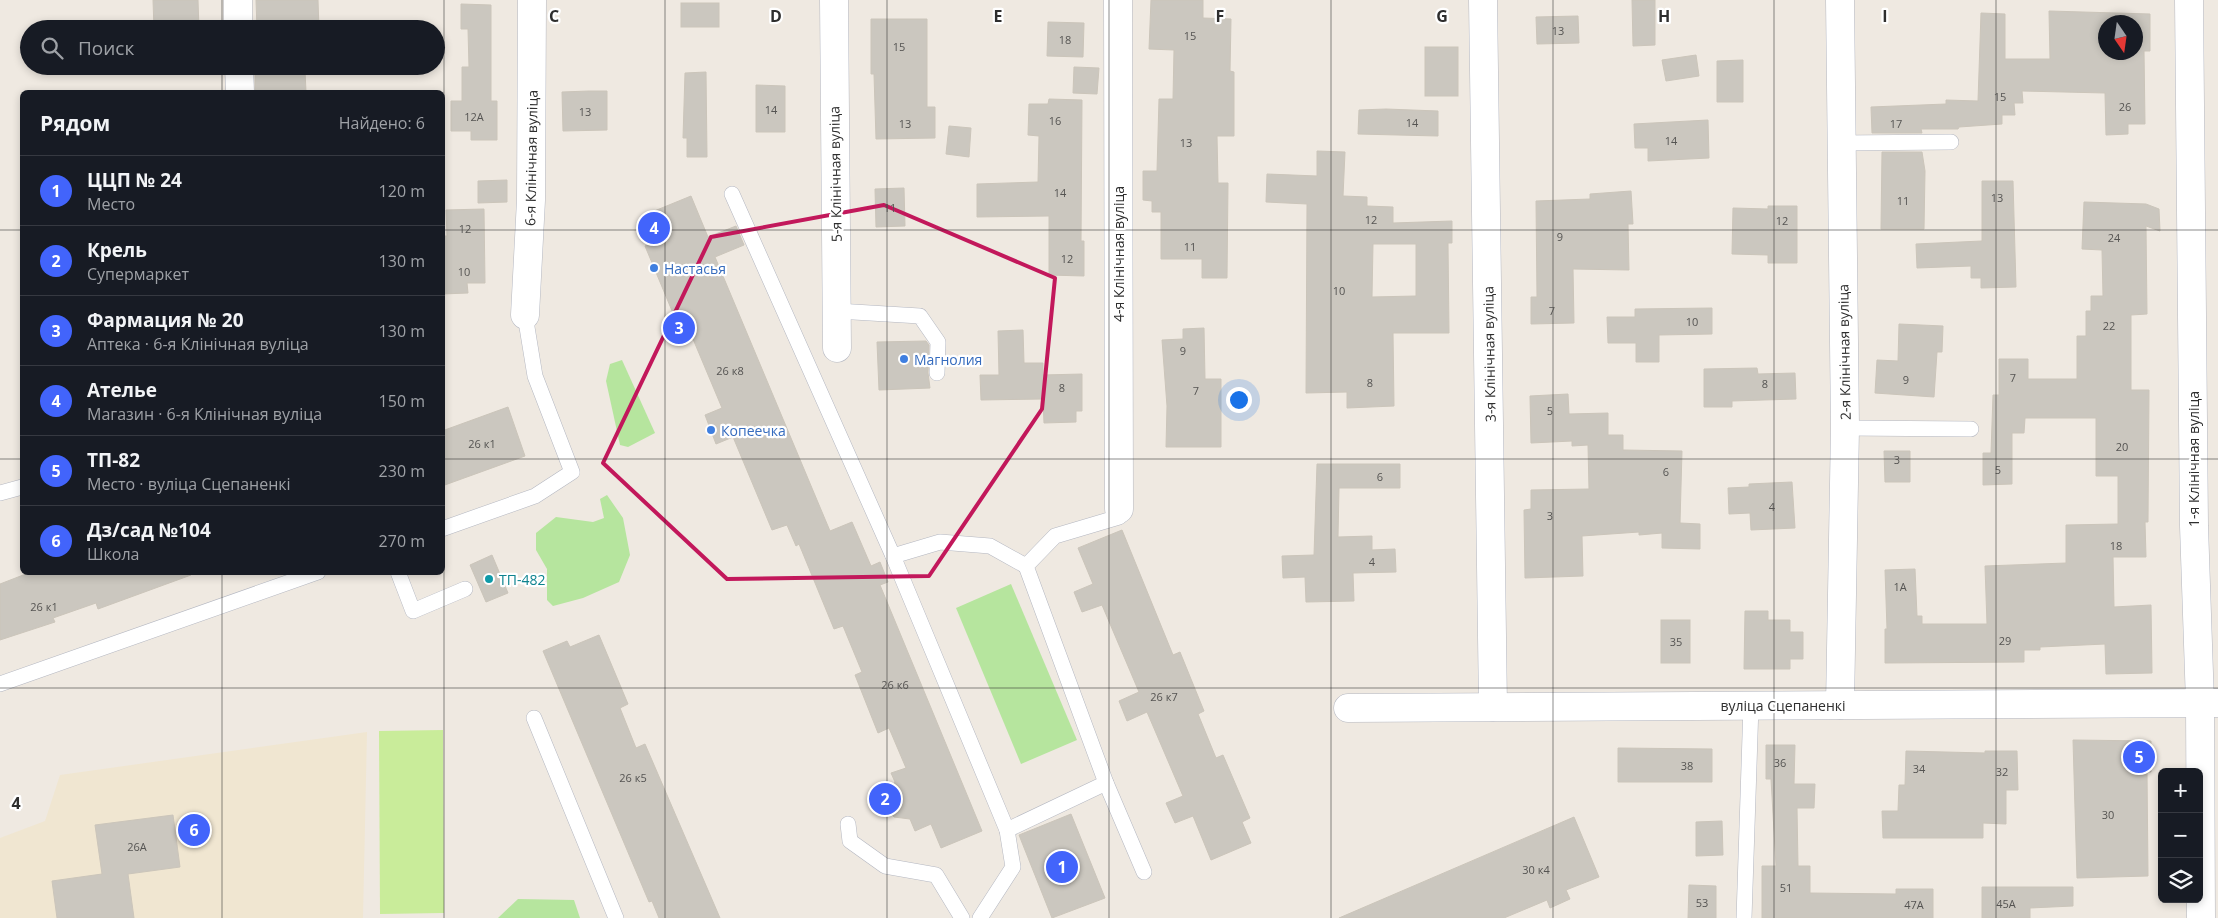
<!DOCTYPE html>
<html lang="ru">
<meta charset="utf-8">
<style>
:root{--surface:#171b24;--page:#20242c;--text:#f1f3f6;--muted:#9ea1a6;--line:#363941;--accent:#4264fb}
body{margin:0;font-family:"Open Sans",sans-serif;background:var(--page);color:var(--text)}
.controls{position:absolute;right:15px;bottom:15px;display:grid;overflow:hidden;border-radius:8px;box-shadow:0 2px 8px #0003}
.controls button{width:45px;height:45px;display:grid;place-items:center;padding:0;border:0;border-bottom:1px solid var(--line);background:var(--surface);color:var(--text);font:25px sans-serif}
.compass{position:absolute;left:2098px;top:15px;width:45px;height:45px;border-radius:50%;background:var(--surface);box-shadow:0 2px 8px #0003;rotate:167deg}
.you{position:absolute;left:1238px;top:399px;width:18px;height:18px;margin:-12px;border:4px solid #fff;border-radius:50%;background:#1a73e8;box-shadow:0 0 0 8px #1a73e833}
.badge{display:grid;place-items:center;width:32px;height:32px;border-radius:50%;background:var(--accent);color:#fff;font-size:16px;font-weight:700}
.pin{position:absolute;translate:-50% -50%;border:2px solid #fff;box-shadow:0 1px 5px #0006}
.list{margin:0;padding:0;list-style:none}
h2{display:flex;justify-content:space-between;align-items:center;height:65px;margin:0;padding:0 20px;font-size:21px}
h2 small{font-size:16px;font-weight:400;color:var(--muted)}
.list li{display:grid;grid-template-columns:32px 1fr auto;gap:15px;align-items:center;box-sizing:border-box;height:70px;padding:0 20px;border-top:1px solid var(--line)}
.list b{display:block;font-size:19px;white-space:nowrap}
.list p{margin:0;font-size:16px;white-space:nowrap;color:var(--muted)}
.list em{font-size:16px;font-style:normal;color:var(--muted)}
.icon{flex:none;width:28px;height:28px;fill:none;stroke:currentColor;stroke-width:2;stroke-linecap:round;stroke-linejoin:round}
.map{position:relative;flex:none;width:2218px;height:918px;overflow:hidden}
.search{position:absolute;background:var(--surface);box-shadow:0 2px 8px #0003;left:20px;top:20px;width:425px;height:55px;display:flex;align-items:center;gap:12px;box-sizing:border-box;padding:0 18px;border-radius:28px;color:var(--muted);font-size:19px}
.panel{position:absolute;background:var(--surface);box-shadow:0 2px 8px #0003;left:20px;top:90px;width:425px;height:485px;border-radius:8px}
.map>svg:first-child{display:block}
</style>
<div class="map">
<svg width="2218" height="918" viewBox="0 0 2218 918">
<rect width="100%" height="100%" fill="#efe9e1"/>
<path fill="#f0e6d1" d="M367 732 363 918H0V838L45 821 60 775Z"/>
<g fill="#b6e59e">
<path d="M622 360 655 433 628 447 620 445 606 381 610 364Z"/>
<path d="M607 495 623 518 630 555 619 582 583 598 553 606 547 600V569L536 550V533L556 517 593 522 604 518 600 499Z"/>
<path d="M1011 584 1077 740 1021 764 956 608Z"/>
<path d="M518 899 574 900 580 918H498Z"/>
</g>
<path fill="#c9ec9a" d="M443 730 444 913 380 914 379 731Z"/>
<g fill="#cbc7bf" stroke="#cbc5ba" fill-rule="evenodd">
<path d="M153 0H198L199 29H154Z"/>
<path d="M256 0H318L319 29H257Z"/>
<path d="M1151 0H1203V18L1231 19 1230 71 1234 72V136H1217L1218 183H1228L1227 278H1202V259H1161V212H1152V201L1143 200V171H1157L1159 99H1173L1174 50 1149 49Z"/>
<path d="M1632 0H1655V45L1633 46Z"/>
<rect x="681" y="3" width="38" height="24"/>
<path d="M461 4 491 5V101H497V140H471V131H451V101H462V67H469L468 29H461Z"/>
<path d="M2049 11 2150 14V51H2144L2145 124H2128V134L2106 135 2105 93 2022 91 2023 103H2014L2015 115H2002V124L1959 127 1958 129H1921L1922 133H1872L1871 107 1946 104V100L1978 101 1981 13 2005 14V59H2050ZM2106 22H2136V52H2106Z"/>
<path d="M1578 16 1579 43 1537 44 1536 17Z"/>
<path d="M871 19H927V107H935V138L876 139 874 74H871Z"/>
<path d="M1048 22 1084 23 1083 57 1047 56Z"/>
<rect x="1425" y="47" width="33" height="49"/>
<path d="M1696 55 1699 76 1666 81 1662 60Z"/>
<path d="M1743 60V102H1717V61Z"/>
<path d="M1074 67 1099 68 1097 94 1073 93Z"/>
<path d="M305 71 306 92H255V72Z"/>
<path d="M706 72 707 157H687V138H683L685 73Z"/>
<path d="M756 85 785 86V132H756Z"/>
<path d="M589 91H607V130L563 131 562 92Z"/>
<path d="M1049 99 1082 100 1081 241H1084V276L1049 275V216L977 217V184L1038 182 1039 136 1028 135 1029 104H1048Z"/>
<path d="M1386 109 1438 111V136L1358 134 1359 110Z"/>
<path d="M1708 120 1709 158 1648 161V148H1635L1634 124Z"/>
<path d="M949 126 971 128 969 157 946 154Z"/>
<path d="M1317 151 1345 152 1343 196 1367 197V206L1393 207V223L1452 221V243H1448L1449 333H1393L1394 406 1347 408V392L1306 393 1307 204 1266 202 1267 174 1317 176ZM1373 244H1416V296L1372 297Z"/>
<path d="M1882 152H1922L1925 171 1924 229H1881Z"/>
<path d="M507 180V202L478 203V181Z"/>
<path d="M1982 181H2013L2016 287 1981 288V278H1971V266L1917 268 1916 244 1982 241Z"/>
<path d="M904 188 905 226 876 227 875 189Z"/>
<path d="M1631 191 1633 224H1628L1629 270 1573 269 1574 323 1531 324V297H1537L1536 201 1590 199V194Z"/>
<path d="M691 196 708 237 736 226 744 245 715 257 830 531 852 522 871 566 880 562 888 582 880 585 982 831 941 848 931 824 915 831 910 819 894 817 886 809 885 799 895 782 891 773 906 768 889 728 878 733 855 675 862 672 843 626 834 629 799 544 796 546 787 525 772 530 733 437 716 444 705 415 722 408 693 339 685 342 645 246 659 240 647 214Z"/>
<path d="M2084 202 2146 204 2159 209 2160 231 2146 226 2147 314 2131 315V390H2149L2148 522H2145L2146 557H2113L2114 607 2151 605 2152 673 2106 674 2105 644 2040 647V650H2024V662L1885 663V629H1887L1885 570 1915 569 1917 616H1922V624H1987L1985 566 2066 563V525L2118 524V476H2096V418H2025L2024 433H2012V484L1983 485V453H1991L1993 395H1999V359H2028V379H2077V336H2086V311H2091V296H2103L2102 250 2082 249Z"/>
<path d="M1768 206H1797V263H1768V255L1732 254 1733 208 1768 209Z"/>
<path d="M484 209 485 283H467L468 293 442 294V236H447L446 210Z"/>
<path d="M1712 308V334L1659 335V362H1636V343H1608L1607 317H1635V309Z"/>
<path d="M1899 324 1943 326 1942 352H1937L1934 397 1875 393 1877 360 1898 361Z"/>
<path d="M1204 328 1205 379H1221V447H1166L1167 406 1162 340 1183 339V329Z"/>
<path d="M1023 330 1024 363H1043V375L1082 374V411H1076V422L1044 423 1043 399 981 400 980 375H999L998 331Z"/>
<path d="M926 341 929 345 928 373 930 388 879 390 877 342Z"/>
<path d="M1757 368 1758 374 1795 373 1796 399 1732 401V407H1704V369Z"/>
<path d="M1568 394 1569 414 1608 413V435H1623V450L1682 451 1680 523 1700 524V549L1662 548V533L1639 535V532L1582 536 1583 576 1525 578 1524 510 1531 509V490L1589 489 1588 445 1572 446V441L1531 443 1530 396Z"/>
<path d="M508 407 525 456 442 486V431Z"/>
<path d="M1884 451H1910V482H1885Z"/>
<path d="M1317 464H1400V488H1339L1338 537 1372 536V550L1395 549 1396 572 1353 573 1354 601 1306 602 1305 577 1283 578 1282 556 1314 555Z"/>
<path d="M1792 482 1795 528 1751 530 1750 513 1729 514 1728 488 1749 487V484Z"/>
<path d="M1122 530 1173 655 1180 652 1204 711 1198 714 1216 758 1223 755 1250 818 1242 822 1251 843 1211 860 1193 816 1175 823 1166 803 1183 796 1147 712 1127 721 1119 701 1139 692 1102 605 1082 612 1074 592 1093 584 1078 548Z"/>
<path d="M492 555 508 593 486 602 470 565Z"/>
<path d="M31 572H191V575L98 609 96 603 53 618 55 622 0 640V584Z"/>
<path d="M1745 611H1768V620H1790V632H1803V659H1790V669H1744Z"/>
<rect x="1661" y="620" width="29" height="43"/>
<path d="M599 635 628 704 620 708 636 748 645 744 720 918H659L652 901 649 902 543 651 567 641 570 647Z"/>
<path d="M2073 740 2151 741V772H2147L2148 876 2077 878Z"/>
<path d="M1766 745H1795L1794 784H1815L1814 808H1797L1798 866H1810V893L1896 894V889H1933V918H1762V866H1776L1771 779H1766Z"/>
<path d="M1618 748 1712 749V782H1618Z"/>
<path d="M1906 751 1985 753V751H2017L2018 790H2006V824L1983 823V838H1883L1882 811H1898L1899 785H1905Z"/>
<path d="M1071 814 1105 898 1052 918 1019 835Z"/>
<path d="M173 815 180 867 128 874 134 918H57L52 881 102 874 95 825Z"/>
<path d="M1574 817 1599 877 1566 890 1570 899 1550 908 1547 900 1504 918H1339Z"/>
<path d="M1722 821 1723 855 1696 856V822Z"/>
<path d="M1689 885 1716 886V918H1688Z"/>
<path d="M1982 887H2073V906L2030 908V918H1982Z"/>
</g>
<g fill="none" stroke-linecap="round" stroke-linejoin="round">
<defs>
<g id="lane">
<path d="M1841 143 1951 142"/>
<path d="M732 194 893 556 1007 830 1013 867 980 918"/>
<path d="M837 311 920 316 938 342 937 373"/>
<path d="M1845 428 1971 429"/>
<path d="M0 493 22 487"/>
<path d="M442 529 535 496 572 472 535 376 525 315"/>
<path d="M893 556 940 542 990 546 1026 566"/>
<path d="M398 572 413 611 465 589"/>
<path d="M0 684 318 572"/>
<path d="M534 718 616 918"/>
<path d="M1106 783 1144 872"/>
<path d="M848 824 850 841 885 866 936 875 962 918"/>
<path d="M1007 830 1106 783 1026 566 1055 536 1119 517V509"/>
<path d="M1744 918 1751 705"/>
</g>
<g id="street">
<path d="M238 0V29"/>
<path d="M834 0 837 348"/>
<path d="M1118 0 1119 509"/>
<path d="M1483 0 1493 707"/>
<path d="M1840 0 1845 428 1840 705"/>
<path d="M2189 0 2194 526 2200 703 2201 918"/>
<path d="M239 66 240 92"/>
<path d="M525 315 531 200 532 0"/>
<path d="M1348 708 2218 703"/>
</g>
</defs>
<use href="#lane" stroke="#b4b7c1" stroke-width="16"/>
<use href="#street" stroke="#b4b7c1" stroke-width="29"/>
<use href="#lane" stroke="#fff" stroke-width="15"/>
<use href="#street" stroke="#fff" stroke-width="28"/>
</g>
<path fill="none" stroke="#c2185b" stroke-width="4" stroke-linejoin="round" d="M884 205 1055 278 1042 409 929 576 727 579 603 463 711 237Z"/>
<path fill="none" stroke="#2e2e2e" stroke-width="1" stroke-opacity="0.55" d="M222 0V29M444 0V918M665 0V918M887 0V918M1109 0V918M1331 0V918M1553 0V918M1774 0V918M1996 0V918M222 66V92M0 230H22M442 230H2218M0 459H22M442 459H2218M222 572V918M0 688H2218"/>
<g fill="#3f7fe0" stroke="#fff" stroke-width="2">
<circle cx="654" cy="268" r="5"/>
<circle cx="904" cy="359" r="5"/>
<circle cx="711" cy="430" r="5"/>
</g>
<circle fill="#0f9aa8" stroke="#fff" stroke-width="2" cx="489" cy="579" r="5"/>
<g text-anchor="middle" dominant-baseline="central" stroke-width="4.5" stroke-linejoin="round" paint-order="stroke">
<g font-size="11" fill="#555452">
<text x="1558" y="30">13</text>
<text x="1190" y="35">15</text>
<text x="1065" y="39">18</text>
<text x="899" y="46">15</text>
<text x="2000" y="96">15</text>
<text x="2125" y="106">26</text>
<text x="771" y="109">14</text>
<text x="585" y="111">13</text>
<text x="474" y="116">12А</text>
<text x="1055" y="120">16</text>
<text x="1412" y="122">14</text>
<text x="905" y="123">13</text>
<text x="1896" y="123">17</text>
<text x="1671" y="140">14</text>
<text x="1186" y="142">13</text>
<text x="1060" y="192">14</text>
<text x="1997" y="197">13</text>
<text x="1903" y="200">11</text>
<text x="890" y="207">11</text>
<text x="1371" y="219">12</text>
<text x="1782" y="220">12</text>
<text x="465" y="228">12</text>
<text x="1560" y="236">9</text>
<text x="2114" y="237">24</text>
<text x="1190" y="246">11</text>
<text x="1067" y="258">12</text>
<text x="464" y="271">10</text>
<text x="1339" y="290">10</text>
<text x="1552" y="310">7</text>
<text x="1692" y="321">10</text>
<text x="2109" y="325">22</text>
<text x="1183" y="350">9</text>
<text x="730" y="370">26 к8</text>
<text x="2013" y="377">7</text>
<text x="1906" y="379">9</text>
<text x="1370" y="382">8</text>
<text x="1765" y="383">8</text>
<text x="1062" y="387">8</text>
<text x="1196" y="390">7</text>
<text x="1550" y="410">5</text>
<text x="482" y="443">26 к1</text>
<text x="2122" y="446">20</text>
<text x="1897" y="459">3</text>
<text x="1998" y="469">5</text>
<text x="1666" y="471">6</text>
<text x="1380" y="476">6</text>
<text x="1772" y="506">4</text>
<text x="1550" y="515">3</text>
<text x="2116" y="545">18</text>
<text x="1372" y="561">4</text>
<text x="1900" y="586">1А</text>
<text x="44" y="606">26 к1</text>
<text x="2005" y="640">29</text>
<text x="1676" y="641">35</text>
<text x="895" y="684">26 к6</text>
<text x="1164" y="696">26 к7</text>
<text x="1780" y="762">36</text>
<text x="1687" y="765">38</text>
<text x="1919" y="768">34</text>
<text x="2002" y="771">32</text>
<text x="633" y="777">26 к5</text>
<text x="2108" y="814">30</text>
<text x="137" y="846">26А</text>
<text x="1536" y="869">30 к4</text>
<text x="1786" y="887">51</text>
<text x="1702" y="902">53</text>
<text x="2006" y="903">45А</text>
<text x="1914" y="904">47А</text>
</g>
<g font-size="14" fill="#2e2e2e" stroke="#fff">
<text transform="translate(531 158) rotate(-89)">6-я Клінічная вуліца</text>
<text transform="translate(835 174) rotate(-91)">5-я Клінічная вуліца</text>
<text transform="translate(1118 254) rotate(-90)">4-я Клінічная вуліца</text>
<text transform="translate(1844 352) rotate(-91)">2-я Клінічная вуліца</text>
<text transform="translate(1489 354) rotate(-91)">3-я Клінічная вуліца</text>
<text transform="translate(2193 459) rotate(-90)">1-я Клінічная вуліца</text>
<text x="1783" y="705">вуліца Сцепаненкі</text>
</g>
<g font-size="14" fill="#366cbe" stroke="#fff" text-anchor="start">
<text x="664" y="268">Настасья</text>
<text x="914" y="359">Магнолия</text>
<text x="721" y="430">Копеечка</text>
</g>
<g font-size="14" fill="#0d838f" stroke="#fff" text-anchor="start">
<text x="499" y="579">ТП-482</text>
</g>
</g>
<g font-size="16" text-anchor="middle" font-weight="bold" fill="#2e2e2e" stroke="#fff" stroke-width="4.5" stroke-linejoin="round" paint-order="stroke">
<text x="554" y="22">C</text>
<text x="776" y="22">D</text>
<text x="998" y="22">E</text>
<text x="1220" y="22">F</text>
<text x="1442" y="22">G</text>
<text x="1664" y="22">H</text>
<text x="1885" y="22">I</text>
<text x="16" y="809">4</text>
</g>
</svg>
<div class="controls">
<button>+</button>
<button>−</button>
<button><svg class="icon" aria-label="layers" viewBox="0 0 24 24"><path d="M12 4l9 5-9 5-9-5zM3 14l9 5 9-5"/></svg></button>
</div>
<svg class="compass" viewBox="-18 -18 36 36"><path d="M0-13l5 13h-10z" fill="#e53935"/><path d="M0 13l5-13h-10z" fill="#9ea1a6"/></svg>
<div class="you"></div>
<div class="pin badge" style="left:1062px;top:867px">1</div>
<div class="pin badge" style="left:885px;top:799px">2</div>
<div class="pin badge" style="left:679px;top:328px">3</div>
<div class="pin badge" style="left:654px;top:228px">4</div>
<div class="pin badge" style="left:2139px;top:757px">5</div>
<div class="pin badge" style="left:194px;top:830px">6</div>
<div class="search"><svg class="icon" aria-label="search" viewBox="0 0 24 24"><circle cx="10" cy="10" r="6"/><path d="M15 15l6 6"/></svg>Поиск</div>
<section class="panel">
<h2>Рядом<small>Найдено: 6</small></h2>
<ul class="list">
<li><span class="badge">1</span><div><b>ЦЦП № 24</b><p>Место</p></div><em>120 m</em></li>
<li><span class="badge">2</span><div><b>Крель</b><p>Супермаркет</p></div><em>130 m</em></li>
<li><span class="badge">3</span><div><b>Фармация № 20</b><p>Аптека · 6-я Клінічная вуліца</p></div><em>130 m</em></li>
<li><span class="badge">4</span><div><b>Ателье</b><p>Магазин · 6-я Клінічная вуліца</p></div><em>150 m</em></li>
<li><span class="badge">5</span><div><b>ТП-82</b><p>Место · вуліца Сцепаненкі</p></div><em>230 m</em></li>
<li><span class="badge">6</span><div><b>Дз/сад №104</b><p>Школа</p></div><em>270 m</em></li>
</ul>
</section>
</div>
